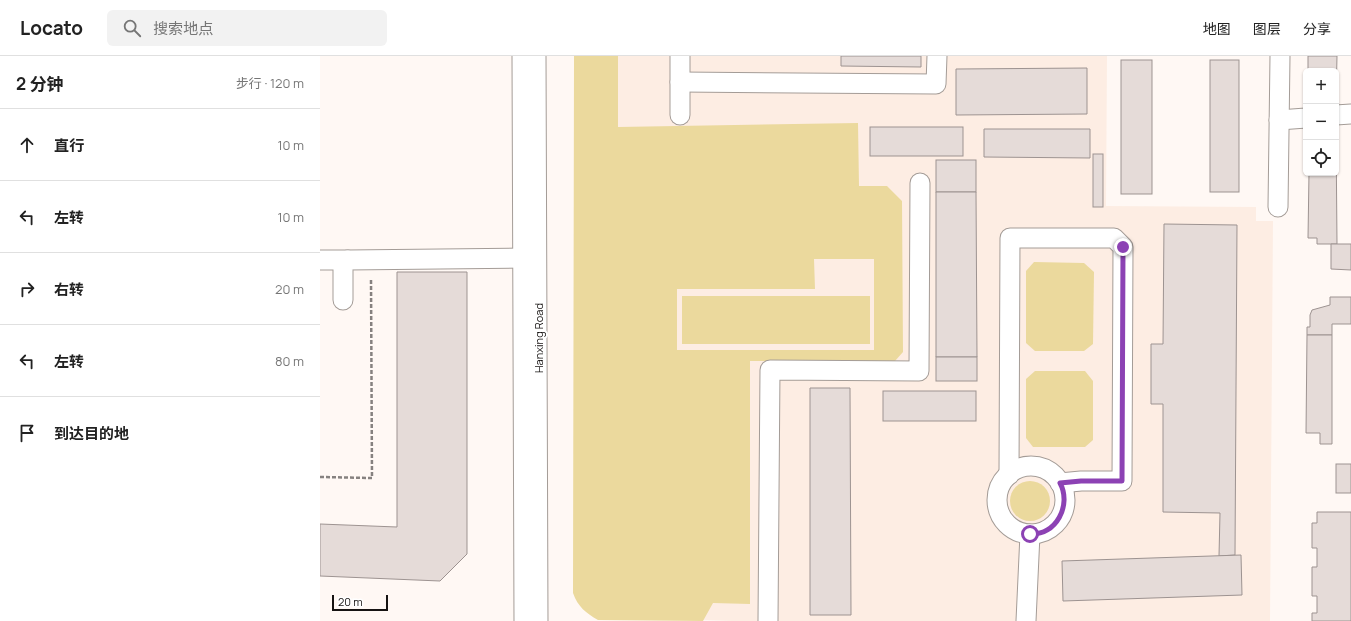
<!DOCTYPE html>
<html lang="zh">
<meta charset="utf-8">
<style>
:root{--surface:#fff;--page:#f2f2f2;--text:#222;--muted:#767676;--line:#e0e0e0}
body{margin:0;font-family:Manrope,"Noto Sans SC",sans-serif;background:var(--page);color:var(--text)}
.controls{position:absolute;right:12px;top:12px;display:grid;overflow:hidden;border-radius:6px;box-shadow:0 1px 3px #0004}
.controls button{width:36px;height:36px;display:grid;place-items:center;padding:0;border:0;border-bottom:1px solid var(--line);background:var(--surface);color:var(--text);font:20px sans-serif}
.scale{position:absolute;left:12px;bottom:10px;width:56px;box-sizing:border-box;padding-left:4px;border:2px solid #161312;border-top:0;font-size:11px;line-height:14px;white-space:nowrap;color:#161312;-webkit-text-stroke:3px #fff;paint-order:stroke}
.stop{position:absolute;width:12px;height:12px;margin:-9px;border:3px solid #8c42b4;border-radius:50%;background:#fff}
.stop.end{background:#8c42b4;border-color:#fff;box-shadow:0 1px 4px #0008}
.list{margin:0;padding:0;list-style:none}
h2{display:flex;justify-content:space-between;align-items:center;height:52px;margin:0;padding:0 16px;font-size:17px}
h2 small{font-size:13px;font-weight:400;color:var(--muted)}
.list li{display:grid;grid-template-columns:26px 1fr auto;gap:12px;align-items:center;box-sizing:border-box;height:72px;padding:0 16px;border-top:1px solid var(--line)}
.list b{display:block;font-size:15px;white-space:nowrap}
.list em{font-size:13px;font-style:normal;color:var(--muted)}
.icon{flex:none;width:22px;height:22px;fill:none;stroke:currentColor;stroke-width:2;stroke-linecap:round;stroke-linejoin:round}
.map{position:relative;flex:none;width:1031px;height:565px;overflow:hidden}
header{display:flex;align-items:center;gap:24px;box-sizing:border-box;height:56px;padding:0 20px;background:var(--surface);border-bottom:1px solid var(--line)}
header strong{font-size:19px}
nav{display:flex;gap:22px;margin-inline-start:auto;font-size:14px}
.search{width:280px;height:36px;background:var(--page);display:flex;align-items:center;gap:10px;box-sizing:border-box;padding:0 14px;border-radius:6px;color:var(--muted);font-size:15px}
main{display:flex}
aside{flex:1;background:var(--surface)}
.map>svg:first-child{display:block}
</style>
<header>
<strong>Locato</strong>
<div class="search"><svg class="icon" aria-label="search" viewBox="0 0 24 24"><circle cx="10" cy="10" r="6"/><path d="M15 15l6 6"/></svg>搜索地点</div>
<nav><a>地图</a><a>图层</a><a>分享</a></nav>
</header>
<main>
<aside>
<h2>2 分钟<small>步行 · 120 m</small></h2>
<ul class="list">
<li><svg class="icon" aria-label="ahead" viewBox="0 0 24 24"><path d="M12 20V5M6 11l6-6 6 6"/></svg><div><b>直行</b></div><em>10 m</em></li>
<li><svg class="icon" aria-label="left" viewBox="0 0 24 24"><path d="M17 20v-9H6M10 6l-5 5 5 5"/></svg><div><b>左转</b></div><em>10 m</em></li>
<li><svg class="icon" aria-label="right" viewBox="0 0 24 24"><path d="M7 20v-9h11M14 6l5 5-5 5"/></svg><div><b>右转</b></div><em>20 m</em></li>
<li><svg class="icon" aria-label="left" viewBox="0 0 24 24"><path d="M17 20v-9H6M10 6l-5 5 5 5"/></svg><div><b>左转</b></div><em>80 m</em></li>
<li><svg class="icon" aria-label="arrive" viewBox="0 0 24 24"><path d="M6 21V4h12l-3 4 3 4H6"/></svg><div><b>到达目的地</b></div></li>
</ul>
</aside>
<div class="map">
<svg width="1031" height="565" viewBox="0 0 1031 565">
<rect width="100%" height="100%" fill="#fff8f4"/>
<path fill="#fdede3" d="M298 0H787L786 150 936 151V165H953L950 565H412L311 561 298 550Z"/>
<g fill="#ebd99d" fill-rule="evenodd">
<path d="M254 0H298V71L538 67 539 130H567L582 145 583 296 575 305H430V548L393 547 383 565 278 564C266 557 258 551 253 537ZM494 203H554V294H357V233H495Z"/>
<path d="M714 206 764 207 774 216 773 288 764 295H715L706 287V215Z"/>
<rect x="362" y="240" width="188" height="48"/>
<path d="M715 315H765L773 325V384L765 391H713L706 382V323Z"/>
<circle cx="710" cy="445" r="20"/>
</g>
<g fill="#e5dbd8" stroke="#9d9391">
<path d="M521 0H601V11L521 10Z"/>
<path d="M988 0H1017L1016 45V15H988Z"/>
<rect x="801" y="4" width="31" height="134"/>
<rect x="890" y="4" width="29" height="132"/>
<path d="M767 12V58L636 59V13Z"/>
<rect x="550" y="71" width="93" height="29"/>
<path d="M664 73H770V102L664 101Z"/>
<path d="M1016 73 1017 188H997V182H988L989 117H1016Z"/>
<rect x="773" y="98" width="10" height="53"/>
<rect x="616" y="104" width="40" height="32"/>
<path d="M616 136H656L657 301H616Z"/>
<path d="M844 168 917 169 915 499 899 500 900 457 843 456V348H831V288H843Z"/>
<path d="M1011 188H1031V214L1011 213Z"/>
<path d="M77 216H147V498L120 525 0 520V468L77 471Z"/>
<path d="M1010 241H1031V268H1012V279H987V271H990V259L992 254 1010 249Z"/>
<path d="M987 279H1012V388H1000V377H986Z"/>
<rect x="616" y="301" width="41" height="24"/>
<path d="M490 332H530L531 559H490Z"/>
<rect x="563" y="335" width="93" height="30"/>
<rect x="1016" y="408" width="15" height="29"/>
<path d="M997 456H1031V565H992V557H997V540H992V511H997V492H992V467H997Z"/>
<path d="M921 499 922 539 743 545 742 505Z"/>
</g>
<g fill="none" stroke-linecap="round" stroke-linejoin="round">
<defs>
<g id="minor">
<path d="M202 0 204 565"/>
<path d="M216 0 218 565"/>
<path d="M360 26 616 28 617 0"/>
<path d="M360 59V0"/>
<path d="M1016 59 1031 58"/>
<path d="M959 64 986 62"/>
<path d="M958 151 960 0"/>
<path d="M0 204H28"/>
<path d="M23 244V210L28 204 203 202"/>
<circle cx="711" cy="444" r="34"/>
<path d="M689 419 690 182H794L803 191 802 425H761L740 427"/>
<path d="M448 565 450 314 599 315 600 127"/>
<path d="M706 565 710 478"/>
</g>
</defs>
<use href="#minor" stroke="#a49c97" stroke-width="21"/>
<path stroke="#86817f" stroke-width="2.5" stroke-dasharray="4 2" stroke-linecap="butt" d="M0 421 52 422 51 222"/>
<use href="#minor" stroke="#fff" stroke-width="19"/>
</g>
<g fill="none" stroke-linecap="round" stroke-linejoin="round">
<path stroke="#8c42b4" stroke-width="5" d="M710 478C736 480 752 449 740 427L761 425H802L803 191"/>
</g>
<g text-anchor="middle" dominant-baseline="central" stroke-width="4" stroke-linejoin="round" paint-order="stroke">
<g font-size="11" fill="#161312" stroke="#fff">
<text transform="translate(218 282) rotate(-90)">Hanxing Road</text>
</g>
</g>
</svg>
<div class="controls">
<button>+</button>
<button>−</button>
<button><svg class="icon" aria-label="locate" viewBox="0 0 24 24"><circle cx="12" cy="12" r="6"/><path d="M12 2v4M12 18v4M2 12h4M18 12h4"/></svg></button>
</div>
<div class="scale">20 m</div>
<div class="stop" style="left:710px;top:478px"></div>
<div class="stop end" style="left:803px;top:191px"></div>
</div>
</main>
